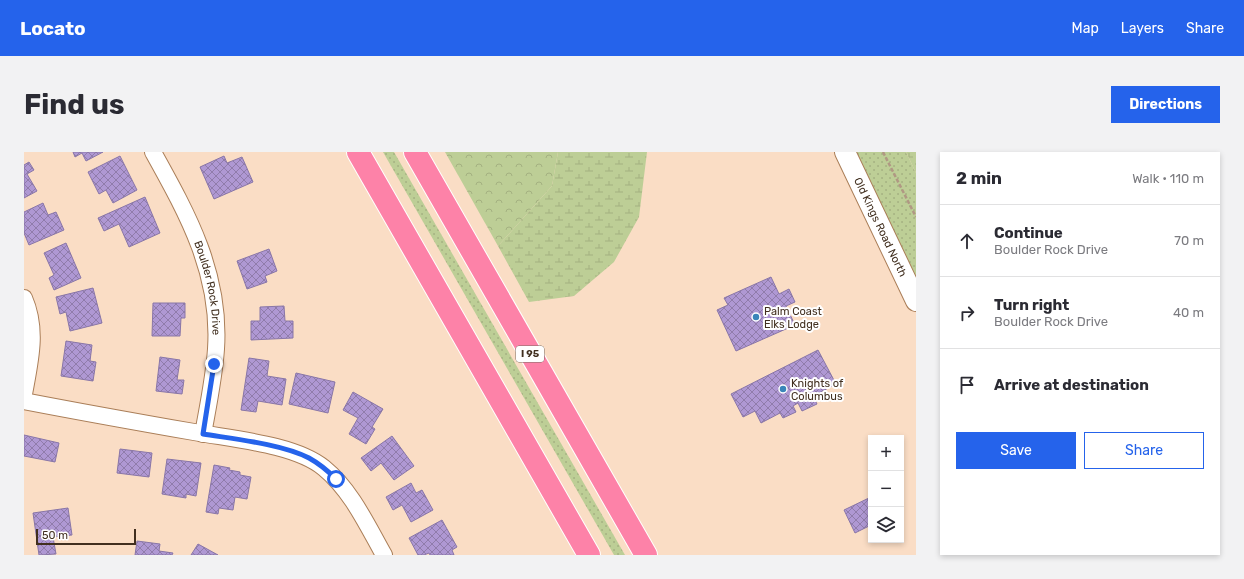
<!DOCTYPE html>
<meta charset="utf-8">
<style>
:root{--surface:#fff;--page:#f2f2f3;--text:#2b2b33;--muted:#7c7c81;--line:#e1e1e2;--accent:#2563eb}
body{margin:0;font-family:Rubik,sans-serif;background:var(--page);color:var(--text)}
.controls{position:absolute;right:12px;bottom:12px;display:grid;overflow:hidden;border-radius:0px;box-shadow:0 2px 6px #0003}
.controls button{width:36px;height:36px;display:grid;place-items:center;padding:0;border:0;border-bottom:1px solid var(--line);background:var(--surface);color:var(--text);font:20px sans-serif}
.scale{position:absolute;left:12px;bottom:10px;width:100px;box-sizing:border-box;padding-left:4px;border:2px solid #412f1f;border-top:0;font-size:11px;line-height:14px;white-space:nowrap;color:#412f1f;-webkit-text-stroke:3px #fff;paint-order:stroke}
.stop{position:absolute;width:12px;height:12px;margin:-9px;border:3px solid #2563eb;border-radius:50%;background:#fff}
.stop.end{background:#2563eb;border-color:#fff;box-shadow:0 1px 4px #0008}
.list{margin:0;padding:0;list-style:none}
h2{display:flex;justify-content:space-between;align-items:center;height:52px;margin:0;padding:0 16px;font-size:17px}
h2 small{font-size:13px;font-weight:400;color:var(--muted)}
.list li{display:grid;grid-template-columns:26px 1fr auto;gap:12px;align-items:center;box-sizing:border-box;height:72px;padding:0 16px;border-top:1px solid var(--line)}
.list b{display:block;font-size:15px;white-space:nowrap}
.list p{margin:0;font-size:13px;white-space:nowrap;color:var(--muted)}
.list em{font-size:13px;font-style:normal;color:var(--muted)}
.actions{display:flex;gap:8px;padding:12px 16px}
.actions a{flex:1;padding:9px 0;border:1px solid var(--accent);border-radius:0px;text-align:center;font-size:14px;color:var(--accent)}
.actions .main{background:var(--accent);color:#fff}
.icon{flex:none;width:22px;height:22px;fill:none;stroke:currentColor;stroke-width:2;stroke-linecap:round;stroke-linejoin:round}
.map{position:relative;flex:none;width:892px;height:403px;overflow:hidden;border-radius:0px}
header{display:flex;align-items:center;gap:24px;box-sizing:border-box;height:56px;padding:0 20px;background:var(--accent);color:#fff}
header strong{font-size:19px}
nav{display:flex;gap:22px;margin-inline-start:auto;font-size:14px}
.intro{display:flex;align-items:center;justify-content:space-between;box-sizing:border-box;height:96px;padding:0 24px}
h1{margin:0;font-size:28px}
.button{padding:10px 18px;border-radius:0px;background:var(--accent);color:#fff;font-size:14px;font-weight:700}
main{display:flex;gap:24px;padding:0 24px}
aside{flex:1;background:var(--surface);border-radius:0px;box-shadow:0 2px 6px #0003}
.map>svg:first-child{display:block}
</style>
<header>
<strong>Locato</strong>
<nav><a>Map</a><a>Layers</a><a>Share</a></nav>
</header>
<div class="intro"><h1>Find us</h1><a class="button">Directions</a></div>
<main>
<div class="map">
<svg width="892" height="403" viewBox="0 0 892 403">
<defs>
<pattern id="green-dots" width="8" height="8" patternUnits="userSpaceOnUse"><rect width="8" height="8" fill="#bdce96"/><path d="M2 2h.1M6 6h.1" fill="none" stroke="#a4b181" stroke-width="1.8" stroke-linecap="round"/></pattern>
<pattern id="forest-crowns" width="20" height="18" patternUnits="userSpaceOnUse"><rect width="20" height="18" fill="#bdce96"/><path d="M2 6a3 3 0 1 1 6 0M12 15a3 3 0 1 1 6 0" fill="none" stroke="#a4b181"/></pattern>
<pattern id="wetland-marsh" width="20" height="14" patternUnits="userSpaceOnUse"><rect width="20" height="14" fill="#bdce96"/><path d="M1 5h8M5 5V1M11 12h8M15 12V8" fill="none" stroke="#a4b181"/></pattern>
<pattern id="building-cross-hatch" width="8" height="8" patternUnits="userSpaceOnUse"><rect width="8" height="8" fill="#af98d3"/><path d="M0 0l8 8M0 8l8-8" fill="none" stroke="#907cab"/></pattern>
</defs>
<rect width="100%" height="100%" fill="#faddc5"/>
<g fill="url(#green-dots)">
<path d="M359 0H370L601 403H590Z"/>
<path d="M829 0H882L892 21V130Z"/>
</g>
<path fill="url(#forest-crowns)" d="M421 0H534L528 34 474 94Z"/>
<g fill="url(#wetland-marsh)">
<path d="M534 0H623L615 65 590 110 550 144 505 150 474 94 528 34Z"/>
<path d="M882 0H892V21Z"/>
</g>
<g fill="url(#building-cross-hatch)" stroke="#8976a7">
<path d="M49 0H79L62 9 58 1 51 5Z"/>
<path d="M96 4 113 38 89 51 82 38 75 42 64 20Z"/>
<path d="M200 4 203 11 218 5 229 30 190 47 176 15Z"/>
<path d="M5 10 10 18 3 22 13 39 0 46V13Z"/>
<path d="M121 45 136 81 105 95 95 72 80 79 74 66Z"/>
<path d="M19 51 24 63 32 60 40 78 5 93 0 81V60Z"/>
<path d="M42 91 57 126 30 138 25 126 30 123 20 101Z"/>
<path d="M245 97 253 119 241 124 243 130 223 137 213 109Z"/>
<path d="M747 125 755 142 765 137 771 150 762 154 771 173 712 199 693 158 704 153 700 146Z"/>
<path d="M69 136 78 171 46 179 42 160 36 162 32 145Z"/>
<path d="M129 151H161V166H157L156 184H128Z"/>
<path d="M260 154 261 169H269V186L227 188V169H236V155Z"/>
<path d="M42 189 68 193 66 209 72 210 69 229 37 224Z"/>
<path d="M794 198 812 232 789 244 793 252 778 259 774 251 769 254 772 260 759 266 756 261 737 271 731 259 719 265 707 242Z"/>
<path d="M136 205 156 208 153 228H160L158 242 132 239Z"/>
<path d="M225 206 245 209 243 224 262 227 258 253 234 249 232 260 217 258Z"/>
<path d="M272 221 311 230 304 261 265 252Z"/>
<path d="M329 240 359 257 348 275 351 277 342 292 325 282 334 266 319 258Z"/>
<path d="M0 283 35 291 31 310 0 304Z"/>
<path d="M368 284 390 314 370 328 357 311 347 319 337 306Z"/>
<path d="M96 297 128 301 125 325 93 321Z"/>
<path d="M143 307 177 311 172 344 162 342V346L138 342Z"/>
<path d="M190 313 206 316 205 318 216 320V323L227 325 223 347 211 345 209 358 195 356 194 362 182 360Z"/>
<path d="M387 331 392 341 398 338 409 358 387 370 378 353 369 358 362 345Z"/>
<path d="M847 345V373L831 381 820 358Z"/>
<path d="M44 356 48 383 29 385 32 402 15 403 9 361Z"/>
<path d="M418 368 433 395 428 398 430 403H406L405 401 400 403H394L385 386Z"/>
<path d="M113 389 136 392 135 399 149 401 148 403H111Z"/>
<path d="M174 392 194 403H167Z"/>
</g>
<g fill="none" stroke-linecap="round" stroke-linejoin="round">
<defs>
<g id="minor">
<path id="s1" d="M129 0C164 63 197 122 192 197 190 226 184 254 179 282"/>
<path d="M0 146C14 178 6 209 0 242"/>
<path d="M0 249C57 260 113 270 170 280 207 287 271 292 300 316 327 338 343 373 360 403"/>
</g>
<g id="tertiary">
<path id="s2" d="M821 0 892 149"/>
</g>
<g id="motorway">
<path d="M334 0 565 403"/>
<path d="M391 0 622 403"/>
</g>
</defs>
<use href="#minor" stroke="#aa7e58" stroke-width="18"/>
<use href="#tertiary" stroke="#aa7e58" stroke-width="22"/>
<use href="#motorway" stroke="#fff" stroke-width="24"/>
<path stroke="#b09883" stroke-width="2.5" stroke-dasharray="4 2" stroke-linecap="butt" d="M859 0 892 65"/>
<use href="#minor" stroke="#fff" stroke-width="16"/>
<use href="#tertiary" stroke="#fff" stroke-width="20"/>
<use href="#motorway" stroke="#fd82a8" stroke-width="22"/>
</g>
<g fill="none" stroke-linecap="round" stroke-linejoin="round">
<path stroke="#2563eb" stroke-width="5" d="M190 212 179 282C210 287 258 292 285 306 296 312 304 319 312 327"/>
</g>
<g fill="#3a85b9" stroke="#fff" stroke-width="1.5">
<circle cx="732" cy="165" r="4"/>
<circle cx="759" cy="237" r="4"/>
</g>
<g text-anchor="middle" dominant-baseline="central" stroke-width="4" stroke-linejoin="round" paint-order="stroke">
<rect fill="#fff" stroke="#7a6d62" stroke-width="1" x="492" y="194" width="28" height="16" rx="3"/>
<g font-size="10" font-weight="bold" fill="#412f1f">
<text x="506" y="202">I 95</text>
</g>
<g font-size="11" fill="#412f1f" stroke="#fff">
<text stroke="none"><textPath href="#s2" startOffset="83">Old Kings Road North</textPath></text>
<text stroke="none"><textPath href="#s1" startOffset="148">Boulder Rock Drive</textPath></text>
</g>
<g font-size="11" fill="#412f1f" stroke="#fff" text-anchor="start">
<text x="740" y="159">Palm Coast<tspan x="740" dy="13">Elks Lodge</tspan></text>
<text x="767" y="231">Knights of<tspan x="767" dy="13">Columbus</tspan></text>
</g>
</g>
</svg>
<div class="controls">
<button>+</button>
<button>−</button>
<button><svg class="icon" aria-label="layers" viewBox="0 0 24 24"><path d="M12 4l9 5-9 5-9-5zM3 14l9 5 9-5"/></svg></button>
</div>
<div class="scale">50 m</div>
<div class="stop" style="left:312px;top:327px"></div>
<div class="stop end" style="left:190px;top:212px"></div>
</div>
<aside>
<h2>2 min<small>Walk · 110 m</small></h2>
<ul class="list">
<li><svg class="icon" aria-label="ahead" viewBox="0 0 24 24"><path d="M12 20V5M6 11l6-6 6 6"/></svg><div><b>Continue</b><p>Boulder Rock Drive</p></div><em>70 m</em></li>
<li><svg class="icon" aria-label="right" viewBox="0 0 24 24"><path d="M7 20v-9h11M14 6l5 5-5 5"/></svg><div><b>Turn right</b><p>Boulder Rock Drive</p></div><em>40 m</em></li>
<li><svg class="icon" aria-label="arrive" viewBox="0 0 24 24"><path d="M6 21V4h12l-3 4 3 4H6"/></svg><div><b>Arrive at destination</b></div></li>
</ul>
<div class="actions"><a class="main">Save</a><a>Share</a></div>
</aside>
</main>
